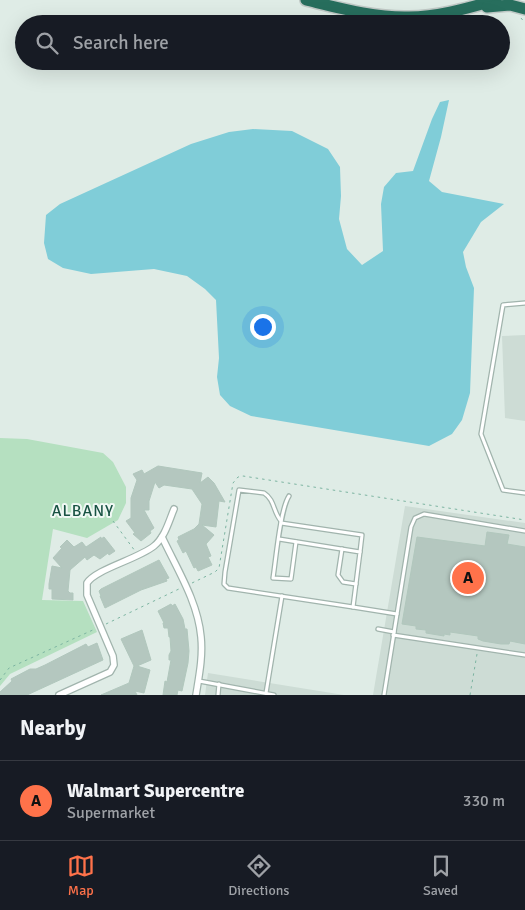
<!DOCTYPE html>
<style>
:root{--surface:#171b24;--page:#242831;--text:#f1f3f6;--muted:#9ea1a6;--line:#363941;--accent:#ff724a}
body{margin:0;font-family:Signika,sans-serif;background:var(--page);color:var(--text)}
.you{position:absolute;left:262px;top:326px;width:18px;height:18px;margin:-12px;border:4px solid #fff;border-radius:50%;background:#1a73e8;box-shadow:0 0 0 8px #1a73e833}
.badge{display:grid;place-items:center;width:32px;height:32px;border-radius:50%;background:var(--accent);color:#111;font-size:16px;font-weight:700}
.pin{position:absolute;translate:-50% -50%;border:2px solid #fff;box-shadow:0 1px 5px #0006}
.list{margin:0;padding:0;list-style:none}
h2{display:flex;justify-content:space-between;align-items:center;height:65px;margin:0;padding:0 20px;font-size:21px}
h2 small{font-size:16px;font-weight:400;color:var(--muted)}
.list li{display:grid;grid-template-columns:32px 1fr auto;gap:15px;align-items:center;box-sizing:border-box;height:80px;padding:0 20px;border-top:1px solid var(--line)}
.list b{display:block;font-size:19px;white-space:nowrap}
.list p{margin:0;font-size:16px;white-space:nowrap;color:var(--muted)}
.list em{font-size:16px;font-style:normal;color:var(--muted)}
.icon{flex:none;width:28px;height:28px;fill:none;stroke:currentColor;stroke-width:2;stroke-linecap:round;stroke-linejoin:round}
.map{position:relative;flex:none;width:525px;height:695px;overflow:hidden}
.search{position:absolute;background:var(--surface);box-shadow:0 5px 20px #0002;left:15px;right:15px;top:15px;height:55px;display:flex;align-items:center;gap:12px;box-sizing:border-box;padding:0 18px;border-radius:28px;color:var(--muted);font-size:19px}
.sheet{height:145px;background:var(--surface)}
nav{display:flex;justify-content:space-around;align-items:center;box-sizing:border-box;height:70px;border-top:1px solid var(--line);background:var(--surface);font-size:14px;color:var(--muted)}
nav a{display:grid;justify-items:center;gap:2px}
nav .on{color:var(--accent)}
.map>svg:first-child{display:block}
</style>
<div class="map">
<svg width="525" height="695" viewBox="0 0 525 695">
<rect width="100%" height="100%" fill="#dfece6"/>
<g fill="#cddcd5">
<path d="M525 335V421L505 418 502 336Z"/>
<path d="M405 506 525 523V695H373Z"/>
<path d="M208 673 344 695H205Z"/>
</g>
<path fill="#b5e0c0" d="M0 438 27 439 103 453 113 462 126 487V503L118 520 87 538 53 529 42 600 83 601 97 632 10 674 0 686Z"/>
<path fill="#80cdd8" d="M449 100 441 137 429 181 442 192 504 204 481 222 463 252 466 267 474 288 470 393 462 420 452 434 429 446 251 416 230 406 220 395 217 377 219 358 216 300 205 289 187 276 154 269 91 274 63 268 48 259 44 243 46 215 60 204 191 144 229 132 253 129 292 131 328 149 340 167 341 196 339 219 347 249 362 265 383 251 381 204 384 187 396 173 413 171 432 119 440 102Z"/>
<g fill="#b4c7bf" stroke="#b1c7bd">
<path d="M158 466 202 473 200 483 208 477 214 483 225 502 219 501 216 527 202 525 214 535 206 544 211 556 208 557 212 565 198 571 196 567 194 568 186 551 183 553 177 541 179 540 178 537 194 529 199 524 202 504 192 489 164 485 159 488 155 482 149 501V510H144L154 528 150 531 151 533 141 541 133 534 135 533 126 521 131 518V498L137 480 133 474 142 470 144 474Z"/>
<path d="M487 532 509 535 507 544 525 547V644L510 641 509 644H501L483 641 478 639V636L450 632V635L444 634V636L426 633V630L416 629V626L402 624 417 537 485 546Z"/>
<path d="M101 537V539L104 537 115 551 109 555 108 553 100 559 94 555 87 560 85 557 70 570 68 591 70 593H73V600L52 599V589H49V584L52 566 62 568 53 558 62 548 60 547 67 540 74 547 82 542 86 547Z"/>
<path d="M159 560 169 578 166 579 167 581 141 590 105 608 100 596H101L99 591 101 589Z"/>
<path d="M171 604 172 606 175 604 183 619 185 629H187L189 651 188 663 182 691 178 690 177 695H163L165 681 167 682 171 660H169V655L171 651 170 637H169L168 628H164L163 623H164L158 611Z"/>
<path d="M142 630 151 660 137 666 150 670 144 693 135 691 137 695H101L129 683 134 666 121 639Z"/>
<path d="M97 643 103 660 27 695H0V692L12 681 11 679 30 669H36L45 665 86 644 88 647Z"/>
</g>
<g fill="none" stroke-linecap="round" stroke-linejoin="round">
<defs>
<g id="service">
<path d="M525 303 503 305 481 434 503 490 525 493"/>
<path d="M289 496C280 510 276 559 273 578L291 579 296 542"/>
<path d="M281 521C273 512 275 500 264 493L239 490 225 572 224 584 228 588 353 607"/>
<path d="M281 523 362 535 360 552"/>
<path d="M279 539 360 552 353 607 397 614"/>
<path d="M342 549 338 575 343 582 356 584"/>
<path d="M378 629 394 632"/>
<path d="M393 635 525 655"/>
<path d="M199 681 274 695"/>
<path d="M266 693 282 596"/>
<path d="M218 695 219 684"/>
<path d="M384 695 411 527 415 518 424 514 525 531"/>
</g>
<g id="minor">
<path d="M162 537C177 569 198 602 201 637 203 657 199 676 196 695"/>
<path d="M59 695 110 672 114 665 113 656 87 595V583C96 569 138 559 154 546 165 537 169 521 174 509"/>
</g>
<g id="motorway">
<path d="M306 0C339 8 375 18 409 17 439 17 468 8 496 0"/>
<path d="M487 7 510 5 525 9"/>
</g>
</defs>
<use href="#service" stroke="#a1b4ad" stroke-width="5.5"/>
<use href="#minor" stroke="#a1b4ad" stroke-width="8"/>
<use href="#motorway" stroke="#c0c9c6" stroke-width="14"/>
<g stroke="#7cb4a1" stroke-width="1" stroke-dasharray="2.5 4" stroke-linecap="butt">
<path d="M521 18 525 23"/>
<path d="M113 521 135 551"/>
<path d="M192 583 215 572 219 568 233 483 238 477 243 476 525 520"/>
<path d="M106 624 181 588"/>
<path d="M0 680 9 668 95 629"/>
<path d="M470 695 477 654"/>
</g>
<use href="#service" stroke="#fff" stroke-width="3"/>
<use href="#minor" stroke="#fff" stroke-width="5.5"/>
<use href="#motorway" stroke="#276e5d" stroke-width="11"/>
</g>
<g text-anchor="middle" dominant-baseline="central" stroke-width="4" stroke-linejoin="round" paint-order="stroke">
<g font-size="16" letter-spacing="1" fill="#185243" stroke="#f0f8f4">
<text x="83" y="511">ALBANY</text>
</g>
</g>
</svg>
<div class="you"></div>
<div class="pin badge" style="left:468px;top:578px">A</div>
<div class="search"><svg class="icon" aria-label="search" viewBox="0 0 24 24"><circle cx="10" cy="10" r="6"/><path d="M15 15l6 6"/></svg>Search here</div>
</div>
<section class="sheet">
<h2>Nearby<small></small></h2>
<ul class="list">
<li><span class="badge">A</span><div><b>Walmart Supercentre</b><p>Supermarket</p></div><em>330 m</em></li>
</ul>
</section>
<nav>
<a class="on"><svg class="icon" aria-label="map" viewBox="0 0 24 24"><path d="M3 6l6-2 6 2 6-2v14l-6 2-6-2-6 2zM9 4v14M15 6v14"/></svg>Map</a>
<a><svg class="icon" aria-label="directions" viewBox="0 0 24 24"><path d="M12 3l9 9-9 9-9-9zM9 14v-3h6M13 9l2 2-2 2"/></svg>Directions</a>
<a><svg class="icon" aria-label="saved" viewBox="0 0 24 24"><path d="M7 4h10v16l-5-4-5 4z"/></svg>Saved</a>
</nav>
